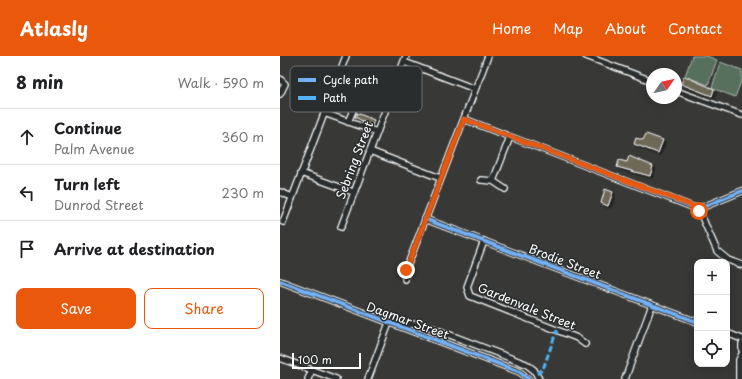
<!DOCTYPE html>
<meta charset="utf-8">
<style>
:root{--surface:#fff;--page:#f6f6f6;--text:#202124;--muted:#757577;--line:#e0e0e0;--accent:#ea580c}
body{margin:0;font-family:"Playpen Sans",sans-serif;background:var(--page);color:var(--text)}
.controls{position:absolute;right:12px;bottom:12px;display:grid;overflow:hidden;border-radius:8px;box-shadow:0 2px 10px #0003}
.controls button{width:36px;height:36px;display:grid;place-items:center;padding:0;border:0;border-bottom:1px solid var(--line);background:var(--surface);color:var(--text);font:20px sans-serif}
.compass{position:absolute;left:366px;top:12px;width:36px;height:36px;border-radius:50%;background:var(--surface);box-shadow:0 2px 10px #0003;rotate:56deg}
.scale{position:absolute;left:12px;bottom:10px;width:69px;box-sizing:border-box;padding-left:4px;border:2px solid #fff;border-top:0;font-size:11px;line-height:14px;white-space:nowrap;color:#fff;-webkit-text-stroke:3px #2a2d2e;paint-order:stroke}
.stop{position:absolute;width:12px;height:12px;margin:-9px;border:3px solid #ea580c;border-radius:50%;background:#fff}
.stop.end{background:#ea580c;border-color:#fff;box-shadow:0 1px 4px #0008}
.list{margin:0;padding:0;list-style:none}
h2{display:flex;justify-content:space-between;align-items:center;height:52px;margin:0;padding:0 16px;font-size:17px}
h2 small{font-size:13px;font-weight:400;color:var(--muted)}
.list li{display:grid;grid-template-columns:26px 1fr auto;gap:12px;align-items:center;box-sizing:border-box;height:56px;padding:0 16px;border-top:1px solid var(--line)}
.list b{display:block;font-size:15px;white-space:nowrap}
.list p{margin:0;font-size:13px;white-space:nowrap;color:var(--muted)}
.list em{font-size:13px;font-style:normal;color:var(--muted)}
.actions{display:flex;gap:8px;padding:12px 16px}
.actions a{flex:1;padding:9px 0;border:1px solid var(--accent);border-radius:8px;text-align:center;font-size:14px;color:var(--accent)}
.actions .main{background:var(--accent);color:#fff}
.icon{flex:none;width:22px;height:22px;fill:none;stroke:currentColor;stroke-width:2;stroke-linecap:round;stroke-linejoin:round}
.map{position:relative;flex:none;width:462px;height:323px;overflow:hidden}
header{display:flex;align-items:center;gap:24px;box-sizing:border-box;height:56px;padding:0 20px;background:var(--accent);color:#fff}
header strong{font-size:19px}
nav{display:flex;gap:22px;margin-inline-start:auto;font-size:14px}
main{display:flex}
aside{flex:1;background:var(--surface)}
.map>svg:first-child{display:block}
</style>
<header>
<strong>Atlasly</strong>
<nav><a>Home</a><a>Map</a><a>About</a><a>Contact</a></nav>
</header>
<main>
<aside>
<h2>8 min<small>Walk · 590 m</small></h2>
<ul class="list">
<li><svg class="icon" aria-label="ahead" viewBox="0 0 24 24"><path d="M12 20V5M6 11l6-6 6 6"/></svg><div><b>Continue</b><p>Palm Avenue</p></div><em>360 m</em></li>
<li><svg class="icon" aria-label="left" viewBox="0 0 24 24"><path d="M17 20v-9H6M10 6l-5 5 5 5"/></svg><div><b>Turn left</b><p>Dunrod Street</p></div><em>230 m</em></li>
<li><svg class="icon" aria-label="arrive" viewBox="0 0 24 24"><path d="M6 21V4h12l-3 4 3 4H6"/></svg><div><b>Arrive at destination</b></div></li>
</ul>
<div class="actions"><a class="main">Save</a><a>Share</a></div>
</aside>
<div class="map">
<svg width="462" height="323" viewBox="0 0 462 323">
<defs>
<filter id="shadow"><feDropShadow dx="2" dy="2" stdDeviation="1" flood-color="#0009"/></filter>
</defs>
<rect width="100%" height="100%" fill="#383936"/>
<filter id="ink" filterUnits="userSpaceOnUse"><feTurbulence type="fractalNoise" baseFrequency=".025" numOctaves="2"/><feDisplacementMap in="SourceGraphic" scale="8" xChannelSelector="R" yChannelSelector="G"/><feConvolveMatrix kernelMatrix="1 2 1 2 8 2 1 2 1" color-interpolation-filters="sRGB"/></filter>
<g filter="url(#ink)">
<g fill="#57705d" stroke="#abb8ae">
<path d="M412 0H427L437 4 428 29 405 20Z"/>
<path d="M440 6 462 14V23L455 41 432 32Z"/>
</g>
<g fill="#6e6757" stroke="#fff" filter="url(#shadow)">
<path d="M404 20 434 33 432 40 401 28Z"/>
<path d="M77 57 94 64 92 70 75 61Z"/>
<path d="M366 78 383 84 378 97 354 88 356 82 363 84Z"/>
<path d="M349 100 373 110 370 120 337 111 339 104 347 106Z"/>
<path d="M325 133 333 136 328 150 321 147Z"/>
</g>
<g fill="none" stroke-linecap="round" stroke-linejoin="round">
<defs>
<g id="minor">
<path d="M306 0 372 25"/>
<path d="M124 6 195 33"/>
<path d="M0 23 5 28 0 38"/>
<path d="M396 35 462 59"/>
<path d="M44 57 97 76"/>
<path d="M184 63 415 152 423 151 462 135"/>
<path d="M68 66 83 31H87L111 41"/>
<path d="M90 95 160 122"/>
<path d="M21 117 73 136"/>
<path d="M201 124 213 125 225 133"/>
<path d="M213 125 230 81"/>
<path d="M0 136 12 141"/>
<path d="M418 152 437 195 448 204 462 209"/>
<path d="M145 163 417 266"/>
<path d="M3 166 66 0"/>
<path d="M61 171 126 0"/>
<path d="M204 185 187 231 190 240 297 282 305 288"/>
<path d="M125 223 127 211 208 0"/>
<path d="M0 225 240 316 248 323"/>
<path d="M114 267 144 269 246 308 254 314 259 323"/>
<path d="M447 277 462 283"/>
<path d="M462 288V294"/>
<path d="M0 302 56 323"/>
<path d="M28 323 32 314"/>
<path d="M88 323 109 267"/>
<path d="M345 323 372 249"/>
<path d="M459 323V304L462 298"/>
</g>
</defs>
<use href="#minor" stroke="#fff" stroke-width="8"/>
<use href="#minor" stroke="#2a2d2e" stroke-width="5.5"/>
<path stroke="#52b3f8" stroke-width="3" stroke-dasharray="6 3" stroke-linecap="butt" d="M257 318 263 313 277 274"/>
<defs>
<g id="cycleway">
<path d="M184 63 415 152 423 151 462 135"/>
<path d="M145 163 417 266"/>
<path d="M0 225 240 316 248 323"/>
</g>
</defs>
<use href="#cycleway" stroke="#2a2d2e" stroke-width="6"/>
<use href="#cycleway" stroke="#73b2f8" stroke-width="4"/>
</g>
</g>
<g fill="none" stroke-linecap="round" stroke-linejoin="round" filter="url(#ink)">
<path stroke="#ea580c" stroke-width="5" d="M126 214 184 63 418 152 419 155"/>
</g>
<g text-anchor="middle" dominant-baseline="central" stroke-width="3" stroke-linejoin="round" paint-order="stroke">
<g font-size="12" fill="#fff" stroke="#2a2d2e">
<text transform="translate(74 104) rotate(-69)">Sebring Street</text>
<text transform="translate(285 205) rotate(21)">Brodie Street</text>
<text transform="translate(247 250) rotate(22)">Gardenvale Street</text>
<text transform="translate(128 264) rotate(20)">Dagmar Street</text>
</g>
</g>
<rect x="10" y="10" width="132" height="46" rx="6" fill="#2a2d2e" stroke="#6a6c6d" stroke-width="1"/>
<rect x="18" y="22" width="18" height="4" fill="#73b2f8"/>
<rect x="18" y="40" width="18" height="4" fill="#52b3f8"/>
<g font-size="11" fill="#fff">
<text x="43" y="28">Cycle path</text>
<text x="43" y="46">Path</text>
</g>
</svg>
<div class="controls">
<button>+</button>
<button>−</button>
<button><svg class="icon" aria-label="locate" viewBox="0 0 24 24"><circle cx="12" cy="12" r="6"/><path d="M12 2v4M12 18v4M2 12h4M18 12h4"/></svg></button>
</div>
<svg class="compass" viewBox="-18 -18 36 36"><path d="M0-13l5 13h-10z" fill="#e53935"/><path d="M0 13l5-13h-10z" fill="#757577"/></svg>
<div class="scale">100 m</div>
<div class="stop" style="left:419px;top:155px"></div>
<div class="stop end" style="left:126px;top:214px"></div>
</div>
</main>
